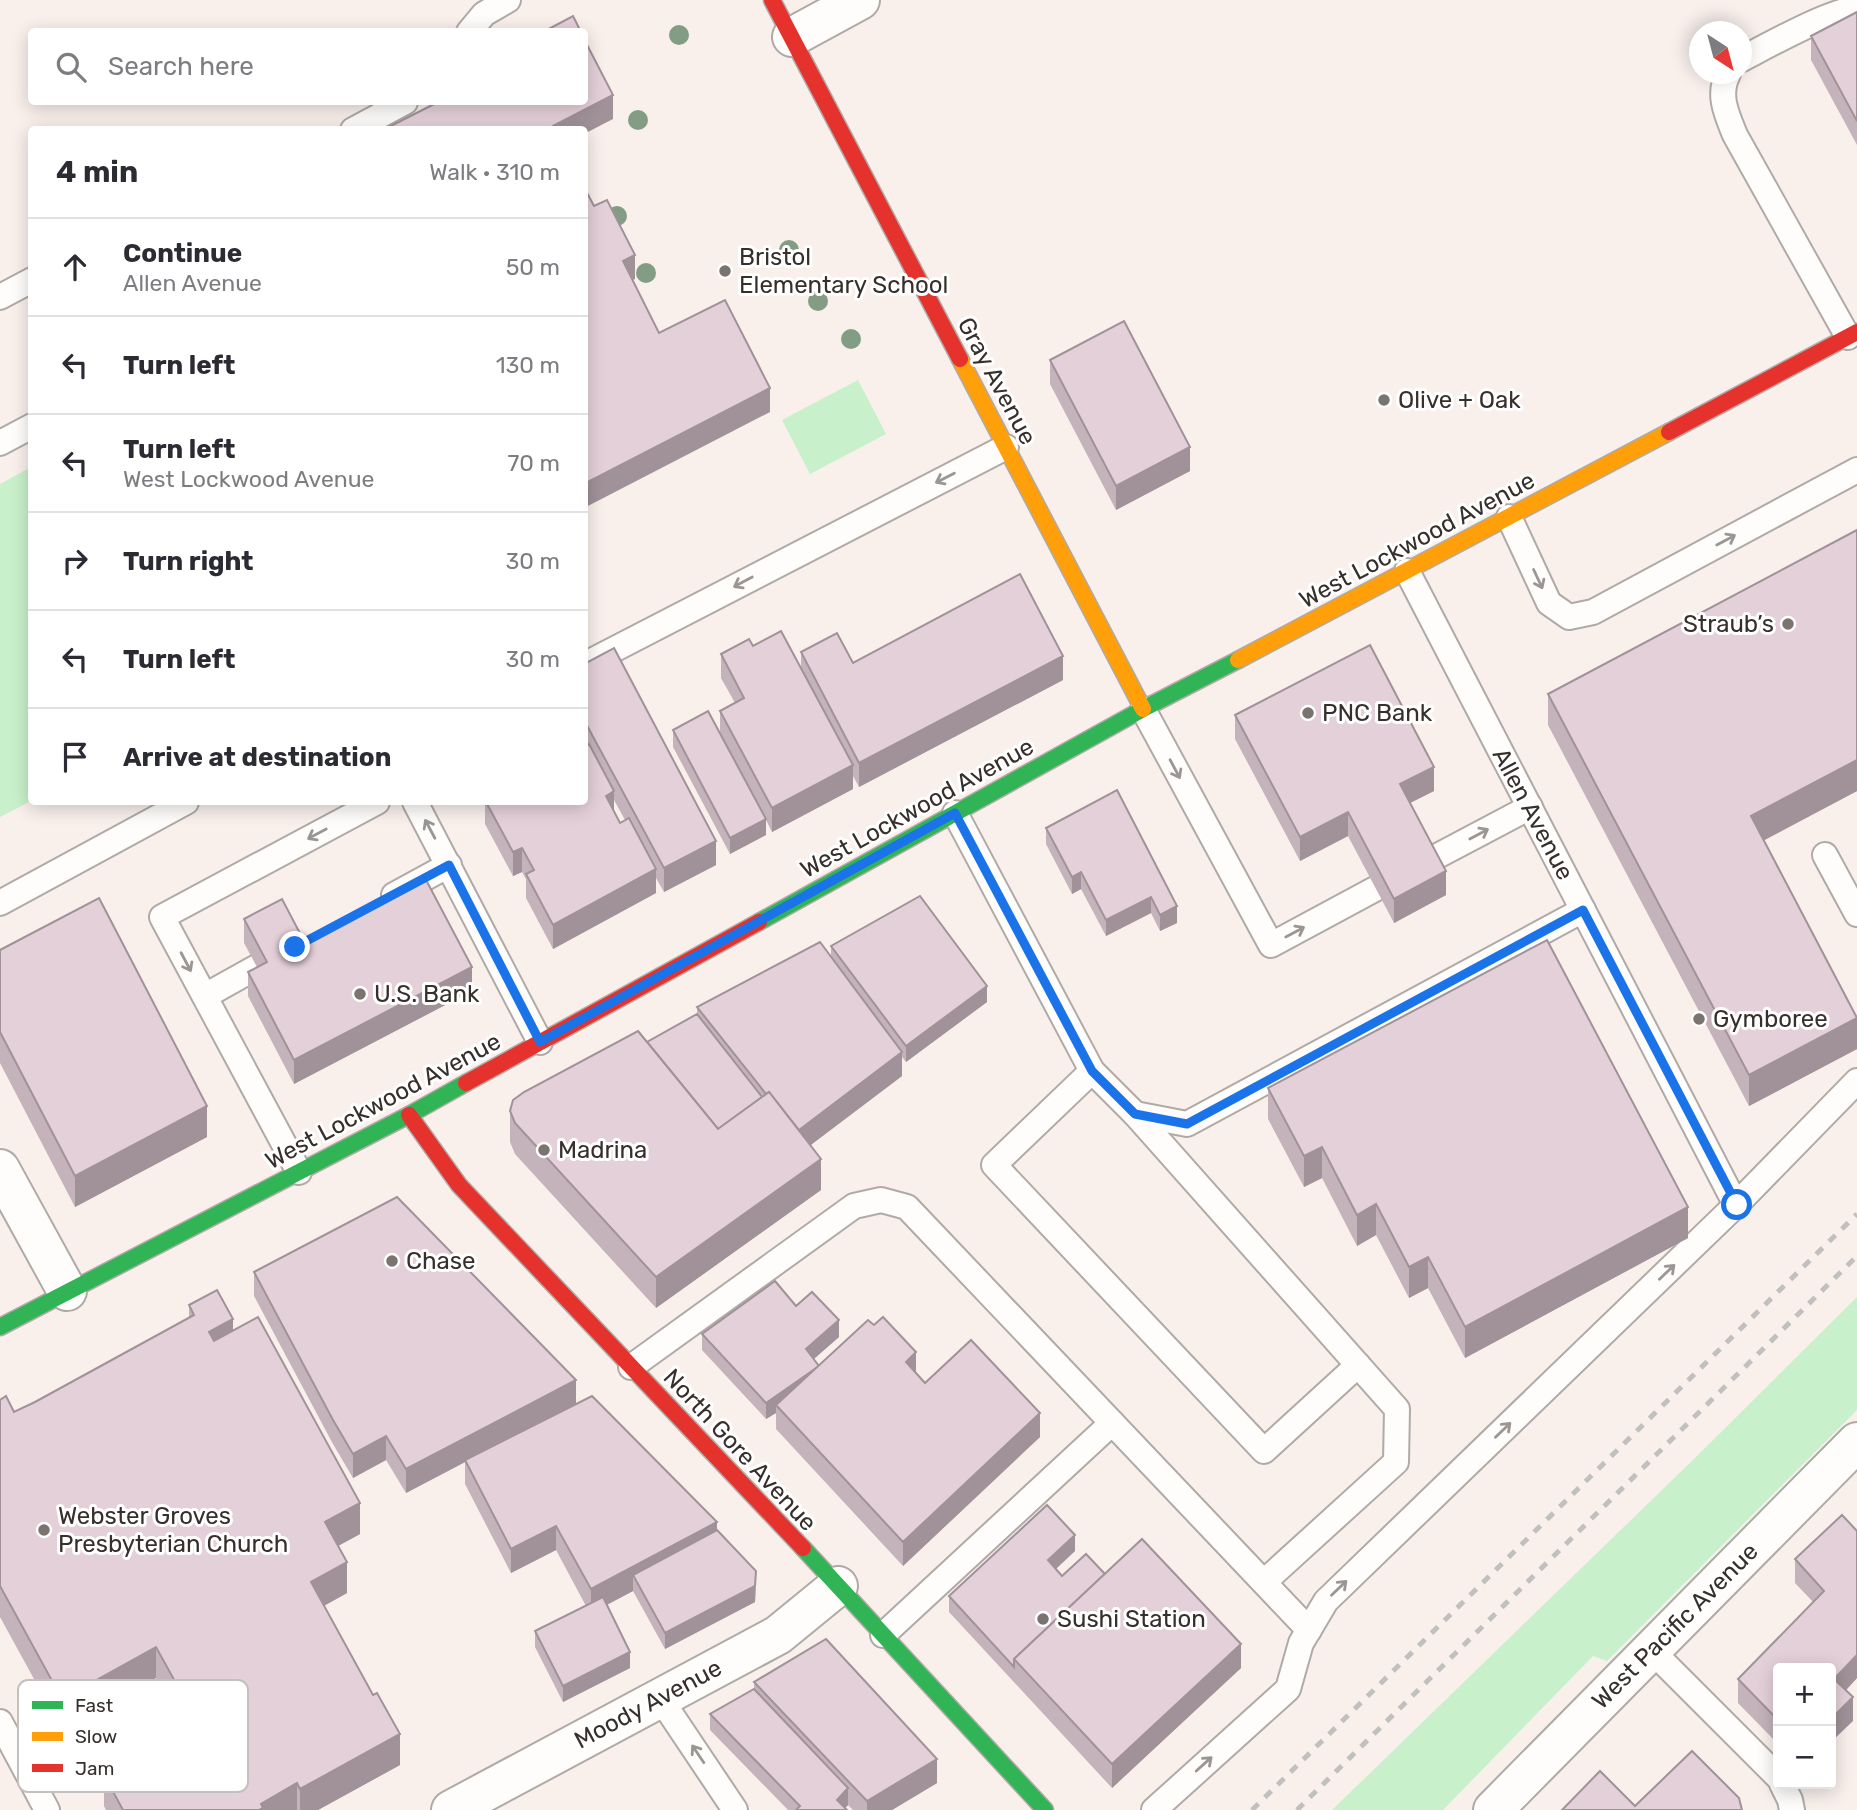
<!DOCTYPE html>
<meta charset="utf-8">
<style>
:root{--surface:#fff;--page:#f2f2f3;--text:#2b2b33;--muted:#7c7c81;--line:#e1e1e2}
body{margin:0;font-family:Rubik,sans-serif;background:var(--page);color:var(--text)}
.controls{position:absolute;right:21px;bottom:21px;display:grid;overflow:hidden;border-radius:7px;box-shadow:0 4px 18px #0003}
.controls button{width:63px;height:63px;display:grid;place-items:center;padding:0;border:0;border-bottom:2px solid var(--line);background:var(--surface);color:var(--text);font:35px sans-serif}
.compass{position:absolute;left:1689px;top:21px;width:63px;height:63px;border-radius:50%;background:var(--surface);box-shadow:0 4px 18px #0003;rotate:144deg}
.stop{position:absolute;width:21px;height:21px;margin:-16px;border:5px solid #1a73e8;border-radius:50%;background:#fff}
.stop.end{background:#1a73e8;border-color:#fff;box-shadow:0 2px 7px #0008}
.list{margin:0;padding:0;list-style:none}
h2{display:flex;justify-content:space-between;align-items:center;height:91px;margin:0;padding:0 28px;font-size:30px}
h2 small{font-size:23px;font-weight:400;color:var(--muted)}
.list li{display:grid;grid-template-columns:46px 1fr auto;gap:21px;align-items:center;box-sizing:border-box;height:98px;padding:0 28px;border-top:2px solid var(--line)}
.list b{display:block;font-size:26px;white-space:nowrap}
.list p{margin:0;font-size:23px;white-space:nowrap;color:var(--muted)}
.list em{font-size:23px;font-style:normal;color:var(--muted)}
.icon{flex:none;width:38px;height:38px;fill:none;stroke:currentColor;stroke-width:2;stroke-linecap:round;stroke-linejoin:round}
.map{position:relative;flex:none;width:1857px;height:1810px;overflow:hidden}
.search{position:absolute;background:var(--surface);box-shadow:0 4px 18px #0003;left:28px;top:28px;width:560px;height:77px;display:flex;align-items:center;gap:18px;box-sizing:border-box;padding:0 24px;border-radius:7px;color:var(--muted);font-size:26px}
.panel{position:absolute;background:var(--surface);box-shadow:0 4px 18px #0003;left:28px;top:126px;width:560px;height:679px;border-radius:7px}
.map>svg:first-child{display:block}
</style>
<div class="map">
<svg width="1857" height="1810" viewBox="0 0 1857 1810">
<rect width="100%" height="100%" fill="#f9f0ec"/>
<g fill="#c8f0ca">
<path d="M858 380 886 434 810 474 782 420Z"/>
<path d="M31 467V801L0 817V484Z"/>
<path d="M1857 1297V1410L1607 1661 1593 1656 1443 1810H1332L1696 1457Z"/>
</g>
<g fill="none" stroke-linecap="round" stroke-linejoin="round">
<defs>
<g id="lane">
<path d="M469 32 484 14 508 0"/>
<path d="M1742 59C1765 47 1835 8 1857 9"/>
<path d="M1728 74C1717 95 1727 115 1735 135L1848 337"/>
<path d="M353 130 405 102"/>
<path d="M0 297 32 280"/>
<path d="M0 443 32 426"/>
<path d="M1509 517 1549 603 1569 617 1593 612 1857 470"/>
<path d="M1407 571 1736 1205"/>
<path d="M584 665 1006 447"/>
<path d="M1143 709 1271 945 1375 889"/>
<path d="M415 802 540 1042"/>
<path d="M955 813 1092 1071 1135 1114 1397 1409 1396 1462 1264 1582"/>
<path d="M1825 855 1857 914"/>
<path d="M1428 861 1530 807"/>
<path d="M394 895 449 865"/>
<path d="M0 903 186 802"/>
<path d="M205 996 257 967"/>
<path d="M1092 1071 994 1165 1264 1451 1358 1365"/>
<path d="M1135 1114 1187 1124 1583 910"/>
<path d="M299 1172 162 917 377 802"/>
<path d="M631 1367 854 1206 881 1200 907 1207 1309 1630"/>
<path d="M883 1635 1112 1423"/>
<path d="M1651 1650 1778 1777"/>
<path d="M660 1698 735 1810"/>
<path d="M0 1722 47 1810"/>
<path d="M1782 1784 1790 1800 1792 1810"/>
<path d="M1154 1810 1288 1689 1301 1643 1326 1601 1736 1205 1857 1081"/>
</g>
<g id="street">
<path d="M792 37 860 0"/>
<path d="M0 1169 67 1291"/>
<path d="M451 1810 778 1635 838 1586"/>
<path d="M1493 1810 1857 1442"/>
</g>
<g id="fast">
<path d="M759 922 1143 709 1238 660"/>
<path d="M0 1327 409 1115 466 1083"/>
<path d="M803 1548 1045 1810"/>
</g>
<g id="slow">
<path d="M960 359 1143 709"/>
<path d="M1238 660 1669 432"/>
</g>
<g id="jam">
<path d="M772 0 960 359"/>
<path d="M1669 432 1857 332"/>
<path d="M466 1083 759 922"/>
<path d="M409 1115 459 1185 803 1548"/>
</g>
</defs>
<use href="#lane" stroke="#b0aaa6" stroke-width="28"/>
<use href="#street" stroke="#b0aaa6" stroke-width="42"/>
<use href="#fast" stroke="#b0aaa6" stroke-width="19"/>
<use href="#slow" stroke="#b0aaa6" stroke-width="19"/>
<use href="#jam" stroke="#b0aaa6" stroke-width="19"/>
<use href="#lane" stroke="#fefdfc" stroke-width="24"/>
<use href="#street" stroke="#fefdfc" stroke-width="38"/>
<use href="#fast" stroke="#30b455" stroke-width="16"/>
<use href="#slow" stroke="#ff9f0a" stroke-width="16"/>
<use href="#jam" stroke="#e5322d" stroke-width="16"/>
<g stroke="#c2c0bf" stroke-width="5" stroke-dasharray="9 9" stroke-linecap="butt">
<path d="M1252 1810 1857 1214"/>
<path d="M1297 1810 1857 1256"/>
</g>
</g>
<g fill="#829d84">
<circle cx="679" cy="35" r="10"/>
<circle cx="638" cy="120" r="10"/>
<circle cx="617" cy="216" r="10"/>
<circle cx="789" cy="250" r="10"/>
<circle cx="646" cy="273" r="10"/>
<circle cx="818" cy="301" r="10"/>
<circle cx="851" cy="339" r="10"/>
</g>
<g fill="#c4b3bb" fill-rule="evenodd">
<path d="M1857 12V145L1811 60V36Z"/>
<path d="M1050 360 1190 471 1116 510 1050 384Z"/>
<path d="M753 646 801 669V652L853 663 1063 680 859 787 853 776V789L772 832 766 820V835L730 854 673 747V730L720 734V711L735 703 721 678V654Z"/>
<path d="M584 664 716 865 664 892 656 878V893L553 949 526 898V879L522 872 513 876 485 824V802H584L586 746 584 744ZM614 800 625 820 620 823 614 811Z"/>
<path d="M1548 694 1857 791 1763 841 1857 1049 1749 1106 1548 725Z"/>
<path d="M1235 715 1434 791 1410 803 1446 895 1394 923 1348 836 1300 861 1235 739Z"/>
<path d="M1117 790 1177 923 1160 931 1151 913 1106 936 1081 889 1072 894 1046 844V828Z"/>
<path d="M244 919 304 941 472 991 294 1084 248 996V972L257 967 244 943Z"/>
<path d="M831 946 987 1002 906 1062 902 1057V1076L810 1145 821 1190 656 1308 515 1154 510 1142V1111L647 1042 697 1014V1007L831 957Z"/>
<path d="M0 950 207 1137 75 1207 0 1063Z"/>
<path d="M1268 1088 1688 1238 1465 1358 1428 1288 1409 1298 1376 1235 1357 1246 1322 1178 1304 1187 1268 1119Z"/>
<path d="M254 1272 576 1404 717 1530 756 1588 755 1602 665 1649 633 1591 607 1605 630 1668 563 1702 535 1647V1631L586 1606 556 1550 511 1573 465 1484V1462L406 1493 386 1460 353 1478 333 1444 254 1296Z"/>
<path d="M189 1305 233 1331 360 1534 338 1546 347 1593 324 1606 400 1765 318 1810H106L104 1806V1775L185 1731 156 1678 62 1730 0 1617V1400L14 1412 35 1402 189 1318Z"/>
<path d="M796 1306 839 1337 813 1359 819 1365 916 1374 925 1383 1040 1437 903 1566 776 1429V1413L766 1419 702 1350V1334Z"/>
<path d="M1857 1531V1678L1846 1690 1853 1721 1778 1668V1744L1738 1703V1679L1813 1602 1795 1583V1559Z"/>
<path d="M1075 1551 1056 1569 1062 1576 1105 1574 1241 1668 1112 1788 949 1612V1596Z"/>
<path d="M754 1682 937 1783 892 1810H853L848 1805 845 1808 847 1810H788L710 1730V1714L754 1689Z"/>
</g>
<g fill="#a09298">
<path d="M613 95V119L584 134V130H553V126Z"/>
<path d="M635 255V279L623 285V261Z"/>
<path d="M770 388V412L584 508V484Z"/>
<path d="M1190 447V471L1116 510V486Z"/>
<path d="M1063 656V680L859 787V763Z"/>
<path d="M1857 760V791L1751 847V816Z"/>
<path d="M853 765V789L772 832V808Z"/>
<path d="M1434 767V791L1400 808V784Z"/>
<path d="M614 791V815L606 796Z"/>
<path d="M1348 812V836L1300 861V837Z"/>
<path d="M766 819V835L730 854V838Z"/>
<path d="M716 841V865L664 892V868Z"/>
<path d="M522 848V872L513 876V852Z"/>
<path d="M656 869V893L553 949V925Z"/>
<path d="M1446 871V895L1394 923V899Z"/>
<path d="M1081 872V889L1072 894V877Z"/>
<path d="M1151 897V913L1106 936V920Z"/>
<path d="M1177 906V923L1160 931V915Z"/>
<path d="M472 967V991L294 1084V1060Z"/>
<path d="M987 986V1002L906 1062V1046Z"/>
<path d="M1857 1018V1049L1749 1106V1075Z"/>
<path d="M902 1052V1076L795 1157V1133Z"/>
<path d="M207 1106V1137L75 1207V1176Z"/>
<path d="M1322 1147V1178L1304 1187V1156Z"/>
<path d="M821 1159V1190L656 1308V1277Z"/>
<path d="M1376 1204V1235L1357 1246V1215Z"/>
<path d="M1688 1207V1238L1465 1358V1327Z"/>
<path d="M1428 1257V1288L1409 1298V1267Z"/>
<path d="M233 1319V1350L209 1363V1332Z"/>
<path d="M839 1320V1337L806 1366V1349Z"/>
<path d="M916 1352V1376L906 1362Z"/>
<path d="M819 1366 776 1405V1413L766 1419V1403Z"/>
<path d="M576 1380V1404L406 1493V1469Z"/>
<path d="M1040 1413V1437L903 1566V1542Z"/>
<path d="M386 1436V1460L353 1478V1454Z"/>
<path d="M360 1503V1534L325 1553V1522Z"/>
<path d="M717 1522V1546L633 1575V1591L591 1613V1589Z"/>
<path d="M556 1526V1550L511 1573V1549Z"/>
<path d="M1075 1535V1551L1048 1576V1560Z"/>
<path d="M347 1562V1593L311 1613V1582Z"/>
<path d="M756 1571 755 1602 665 1649V1633Z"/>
<path d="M1241 1644V1668L1112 1788V1764Z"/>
<path d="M156 1647V1678L62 1730V1699Z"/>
<path d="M630 1652V1668L563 1702V1686Z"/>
<path d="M1857 1655V1678L1834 1703V1679Z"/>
<path d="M1853 1697V1721L1831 1742V1719Z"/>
<path d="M400 1734V1765L318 1810H300V1789Z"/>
<path d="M937 1759V1783L892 1810H867V1801Z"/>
<path d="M297 1783V1810H259L261 1804Z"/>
<path d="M848 1788V1805L843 1810 837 1800Z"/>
</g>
<g fill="#e4d0d9" stroke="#a09298" stroke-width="2">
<path d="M1857 12V121L1811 36Z"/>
<path d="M573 16 581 32H543Z"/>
<path d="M584 39 613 95 553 126 555 130H383L438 102H584Z"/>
<path d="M584 187 594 206 607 200 635 255 623 261 659 333 725 300 770 388 584 484Z"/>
<path d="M1124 321 1190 447 1116 486 1050 360Z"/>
<path d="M1857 530V760L1751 816 1857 1018 1749 1075 1548 694Z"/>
<path d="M1020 574 1063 656 859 763 801 652 837 633 853 663Z"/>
<path d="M781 631 853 765 772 808 720 711 744 698 721 654 749 639 753 646Z"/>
<path d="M1370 645 1434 767 1400 784 1446 871 1394 899 1348 812 1300 837 1235 715Z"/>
<path d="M614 648 716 841 664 868 584 720V664Z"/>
<path d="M708 711 766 819 730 838 673 730Z"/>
<path d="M589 744 614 791 606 796 620 823 629 818 656 869 553 925 526 874 534 870 522 848 513 852 486 802H584V747Z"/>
<path d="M1117 790 1177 906 1160 915 1151 897 1106 920 1081 872 1072 877 1046 828Z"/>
<path d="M425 878 472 967 294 1060 248 972 267 962 244 919 282 899 304 941Z"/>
<path d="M920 896 987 986 906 1046 831 946Z"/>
<path d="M99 898 207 1106 75 1176 0 1032V950Z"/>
<path d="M1547 940 1688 1207 1465 1327 1428 1257 1409 1267 1376 1204 1357 1215 1322 1147 1304 1156 1268 1088Z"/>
<path d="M820 942 902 1052 799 1130 769 1092 766 1094 697 1007Z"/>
<path d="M697 1014 762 1097 718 1129 647 1042Z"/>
<path d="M638 1031 718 1129 769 1092 821 1159 656 1277 515 1123 510 1111 513 1100 524 1092Z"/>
<path d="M397 1197 576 1380 406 1469 386 1436 353 1454 333 1420 254 1272Z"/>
<path d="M775 1281 796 1306 812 1292 839 1320 806 1349 819 1366 766 1403 702 1334Z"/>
<path d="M217 1290 233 1319 209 1332 214 1341 258 1317 360 1503 325 1522 347 1562 311 1582 373 1695 377 1693 400 1734 300 1789 297 1783 261 1804 263 1808 259 1810H123L104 1775 198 1723 156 1647 62 1699 0 1586V1400L6 1396 14 1412 35 1402 194 1315 189 1305Z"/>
<path d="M883 1317 916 1352 906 1362 925 1383 971 1340 1040 1413 903 1542 776 1405 868 1320 874 1325Z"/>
<path d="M592 1396 717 1522 591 1589 556 1526 511 1549 465 1460Z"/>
<path d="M1047 1505 1075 1535 1048 1560 1062 1576 1086 1554 1105 1574 1014 1659V1667L949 1596Z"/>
<path d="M1842 1515 1857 1531V1655L1834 1679 1853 1697 1831 1719V1668H1778V1720L1738 1679 1824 1591 1795 1559Z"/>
<path d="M717 1530 756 1571 755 1586 665 1633 633 1575Z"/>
<path d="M1142 1539 1241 1644 1112 1764 1014 1659Z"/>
<path d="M603 1597 630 1652 563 1686 535 1631Z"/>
<path d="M826 1639 937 1759 867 1801 754 1682Z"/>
<path d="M754 1689 848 1788 837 1800 847 1810H796L800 1806 710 1714Z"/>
<path d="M1692 1751 1739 1798 1742 1810H1562L1600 1771 1635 1806Z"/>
</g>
<defs><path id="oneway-shaft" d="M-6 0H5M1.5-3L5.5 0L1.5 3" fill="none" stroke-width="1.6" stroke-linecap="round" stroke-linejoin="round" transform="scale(1.75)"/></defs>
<g stroke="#9a9694">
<use href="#oneway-shaft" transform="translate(945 478) rotate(153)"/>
<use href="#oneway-shaft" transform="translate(1726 540) rotate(-28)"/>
<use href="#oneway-shaft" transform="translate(1538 579) rotate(65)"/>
<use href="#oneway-shaft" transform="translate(743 582) rotate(152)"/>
<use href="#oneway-shaft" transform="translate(1175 769) rotate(62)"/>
<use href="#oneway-shaft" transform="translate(430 829) rotate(-118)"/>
<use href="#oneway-shaft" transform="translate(317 834) rotate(152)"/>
<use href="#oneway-shaft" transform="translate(1479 834) rotate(-28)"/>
<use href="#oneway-shaft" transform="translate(1295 932) rotate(-28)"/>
<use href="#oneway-shaft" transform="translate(186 962) rotate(62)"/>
<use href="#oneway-shaft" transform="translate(1667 1272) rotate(-44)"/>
<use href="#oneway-shaft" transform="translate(1503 1430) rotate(-44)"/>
<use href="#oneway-shaft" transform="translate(1339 1588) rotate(-44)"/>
<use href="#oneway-shaft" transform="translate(698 1754) rotate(-124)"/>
<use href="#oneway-shaft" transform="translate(1204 1764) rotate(-42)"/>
</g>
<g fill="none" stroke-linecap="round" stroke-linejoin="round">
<path stroke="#1a73e8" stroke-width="9" d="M295 947 449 865 540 1042 955 813 1092 1071 1135 1114 1187 1124 1583 910 1737 1205"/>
</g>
<g fill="#7a736f" stroke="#fff" stroke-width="2.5">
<circle cx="725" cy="271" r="7"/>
<circle cx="1384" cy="400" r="7"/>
<circle cx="1788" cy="624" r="7"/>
<circle cx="1308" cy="713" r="7"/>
<circle cx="360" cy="994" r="7"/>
<circle cx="1699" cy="1019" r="7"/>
<circle cx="544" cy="1150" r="7"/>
<circle cx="392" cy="1261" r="7"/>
<circle cx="44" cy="1530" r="7"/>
<circle cx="1043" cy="1619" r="7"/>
</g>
<g text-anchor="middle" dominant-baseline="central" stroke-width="6" stroke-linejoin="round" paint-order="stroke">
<g font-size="24" fill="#362f2c" stroke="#fff" text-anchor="start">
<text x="739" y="257">Bristol<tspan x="739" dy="28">Elementary School</tspan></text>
<text x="1398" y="400">Olive + Oak</text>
<text x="1774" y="624" text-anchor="end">Straub’s</text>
<text x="1322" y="713">PNC Bank</text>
<text x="374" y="994">U.S. Bank</text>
<text x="1713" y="1019">Gymboree</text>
<text x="558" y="1150">Madrina</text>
<text x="406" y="1261">Chase</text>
<text x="58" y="1516">Webster Groves<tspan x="58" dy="28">Presbyterian Church</tspan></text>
<text x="1057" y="1619">Sushi Station</text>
</g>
<g font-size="24" fill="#362f2c" stroke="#fff">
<text transform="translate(997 381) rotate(62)">Gray Avenue</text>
<text transform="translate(1417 540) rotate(-28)">West Lockwood Avenue</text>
<text transform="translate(917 808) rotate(-29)">West Lockwood Avenue</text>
<text transform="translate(1533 814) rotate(62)">Allen Avenue</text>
<text transform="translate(383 1101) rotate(-28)">West Lockwood Avenue</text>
<text transform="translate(740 1450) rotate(47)">North Gore Avenue</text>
<text transform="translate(1675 1626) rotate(-45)">West Pacific Avenue</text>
<text transform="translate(648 1704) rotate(-28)">Moody Avenue</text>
</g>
</g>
<rect x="18" y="1680" width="230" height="112" rx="10" fill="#fff" stroke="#c3c1c0" stroke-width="2"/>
<rect x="32" y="1701" width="31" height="8" fill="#30b455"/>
<rect x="32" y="1732" width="31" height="9" fill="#ff9f0a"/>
<rect x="32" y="1764" width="31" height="8" fill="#e5322d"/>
<g font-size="19" fill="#362f2c">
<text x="75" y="1712">Fast</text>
<text x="75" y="1743">Slow</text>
<text x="75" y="1775">Jam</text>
</g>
</svg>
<div class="controls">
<button>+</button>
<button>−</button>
</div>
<svg class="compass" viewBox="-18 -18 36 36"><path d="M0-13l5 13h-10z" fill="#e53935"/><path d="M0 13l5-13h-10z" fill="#7c7c81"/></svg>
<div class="stop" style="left:1737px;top:1205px"></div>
<div class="stop end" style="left:295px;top:947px"></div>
<div class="search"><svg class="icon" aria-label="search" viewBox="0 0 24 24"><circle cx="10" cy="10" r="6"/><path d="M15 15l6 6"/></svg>Search here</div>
<section class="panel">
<h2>4 min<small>Walk · 310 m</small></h2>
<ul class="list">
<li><svg class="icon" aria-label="ahead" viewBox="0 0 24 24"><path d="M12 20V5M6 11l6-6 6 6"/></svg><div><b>Continue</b><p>Allen Avenue</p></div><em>50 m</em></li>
<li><svg class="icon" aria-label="left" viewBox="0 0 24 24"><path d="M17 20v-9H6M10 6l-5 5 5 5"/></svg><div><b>Turn left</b></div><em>130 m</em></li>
<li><svg class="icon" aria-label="left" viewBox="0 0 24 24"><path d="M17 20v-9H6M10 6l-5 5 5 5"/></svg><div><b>Turn left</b><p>West Lockwood Avenue</p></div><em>70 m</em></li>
<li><svg class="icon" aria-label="right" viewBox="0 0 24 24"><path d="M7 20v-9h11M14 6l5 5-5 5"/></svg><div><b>Turn right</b></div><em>30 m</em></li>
<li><svg class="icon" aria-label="left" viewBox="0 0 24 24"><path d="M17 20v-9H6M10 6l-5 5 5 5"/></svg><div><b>Turn left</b></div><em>30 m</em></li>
<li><svg class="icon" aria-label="arrive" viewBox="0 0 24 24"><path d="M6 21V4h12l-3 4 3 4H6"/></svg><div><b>Arrive at destination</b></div></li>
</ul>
</section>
</div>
